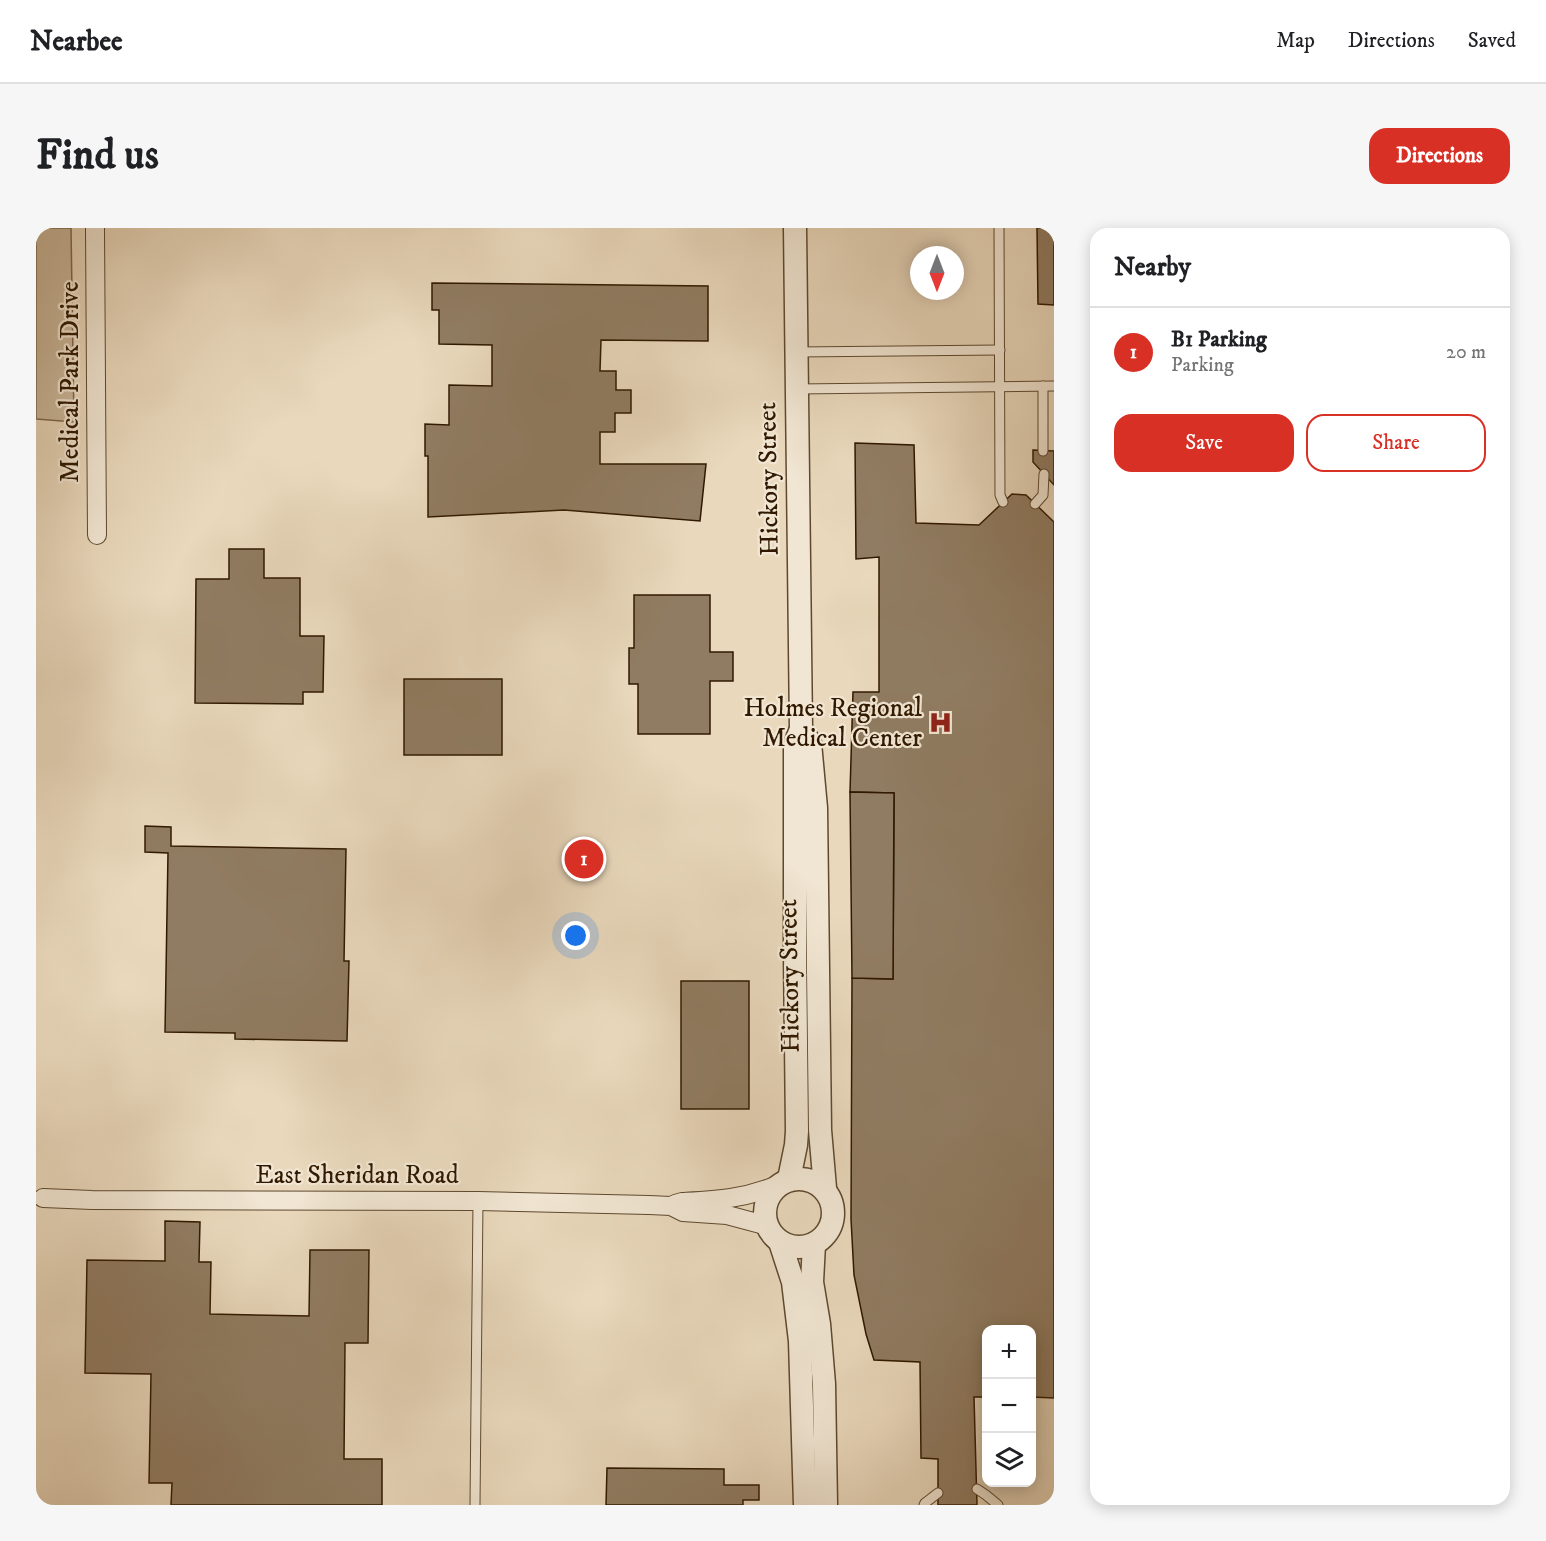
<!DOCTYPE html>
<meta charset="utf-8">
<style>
:root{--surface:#fff;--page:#f6f6f6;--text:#202124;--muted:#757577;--line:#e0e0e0;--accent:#d93025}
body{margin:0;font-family:"IM FELL DW Pica",serif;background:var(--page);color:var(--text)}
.controls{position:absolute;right:18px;bottom:18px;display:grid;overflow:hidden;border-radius:12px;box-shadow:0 3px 15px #0003}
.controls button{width:54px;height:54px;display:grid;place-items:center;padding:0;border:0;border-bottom:2px solid var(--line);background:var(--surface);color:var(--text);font:30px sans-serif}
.compass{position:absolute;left:874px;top:18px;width:54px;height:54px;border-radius:50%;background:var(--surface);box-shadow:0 3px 15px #0003;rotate:180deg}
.you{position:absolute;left:540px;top:708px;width:21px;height:21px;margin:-15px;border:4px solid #fff;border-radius:50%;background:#1a73e8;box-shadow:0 0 0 9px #1a73e833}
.badge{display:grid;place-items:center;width:39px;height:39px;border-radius:50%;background:var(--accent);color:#fff;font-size:20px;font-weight:700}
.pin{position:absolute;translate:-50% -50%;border:3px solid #fff;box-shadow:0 2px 6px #0006}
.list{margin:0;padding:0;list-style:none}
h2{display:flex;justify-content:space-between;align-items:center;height:78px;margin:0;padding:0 24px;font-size:26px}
h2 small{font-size:20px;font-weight:400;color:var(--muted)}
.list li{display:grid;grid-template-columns:39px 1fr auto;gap:18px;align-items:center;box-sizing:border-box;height:90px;padding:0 24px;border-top:2px solid var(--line)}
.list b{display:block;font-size:22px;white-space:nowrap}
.list p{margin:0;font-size:20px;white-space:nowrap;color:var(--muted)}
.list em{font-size:20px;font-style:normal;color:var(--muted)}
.actions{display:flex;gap:12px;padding:18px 24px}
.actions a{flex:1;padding:14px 0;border:2px solid var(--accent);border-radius:18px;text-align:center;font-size:21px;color:var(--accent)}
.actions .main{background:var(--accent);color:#fff}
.icon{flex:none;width:33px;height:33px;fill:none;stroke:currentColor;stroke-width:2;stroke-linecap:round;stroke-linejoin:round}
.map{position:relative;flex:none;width:1018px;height:1277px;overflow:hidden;border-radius:18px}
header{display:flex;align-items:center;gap:36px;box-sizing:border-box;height:84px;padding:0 30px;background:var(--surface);border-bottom:2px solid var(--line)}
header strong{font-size:28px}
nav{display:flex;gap:33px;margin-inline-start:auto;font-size:21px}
.intro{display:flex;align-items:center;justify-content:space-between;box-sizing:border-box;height:144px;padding:0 36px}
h1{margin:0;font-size:42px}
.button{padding:15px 27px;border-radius:18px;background:var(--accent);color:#fff;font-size:21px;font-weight:700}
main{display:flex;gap:36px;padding:0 36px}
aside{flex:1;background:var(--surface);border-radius:18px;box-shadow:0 3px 15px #0003}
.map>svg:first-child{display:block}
</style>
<header>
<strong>Nearbee</strong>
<nav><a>Map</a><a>Directions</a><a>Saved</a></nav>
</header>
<div class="intro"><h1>Find us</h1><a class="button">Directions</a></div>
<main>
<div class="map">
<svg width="1018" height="1277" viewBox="0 0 1018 1277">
<rect width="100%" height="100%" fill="#e9d8bc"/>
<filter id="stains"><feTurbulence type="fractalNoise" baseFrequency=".00333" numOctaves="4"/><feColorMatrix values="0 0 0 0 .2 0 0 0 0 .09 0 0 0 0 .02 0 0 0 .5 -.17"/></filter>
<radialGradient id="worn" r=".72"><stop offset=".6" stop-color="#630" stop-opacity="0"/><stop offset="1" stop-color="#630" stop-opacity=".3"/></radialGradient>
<path fill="#cab89c" stroke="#7d684e" stroke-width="1.5" d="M0 0H35L38 194 0 191Z"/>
<g fill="#907c62" stroke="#301900" stroke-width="1.5">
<path d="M1001 0H1018V77L1002 76Z"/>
<path d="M396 55 672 58V113L565 112 564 143H580V162H595V185H579V204H564V236H670L664 293 528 282 392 289V228H389V196L413 197V157L456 158V117L403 116V82H396Z"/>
<path d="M819 215 878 217 880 295 943 297 976 266 990 267 1018 294V1170L996 1169V1102H951V1169H938L941 1277H902V1231L885 1230 884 1134 838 1132 830 1106 818 1047 815 991 816 750 857 751 858 565 814 564 817 464H843V329L820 331Z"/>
<path d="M997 222 1018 223V257L997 234Z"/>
<path d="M193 321H228V350H264V408H288L287 464H267V476L159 475 160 351H193Z"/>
<path d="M598 367H674V424H697V453H674V506H602V456H593V420H598Z"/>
<rect x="368" y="451" width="98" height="76"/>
<path d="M814 564 858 565 857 751 816 750Z"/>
<path d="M109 598 135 599V618L310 621 308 733H313L311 813 199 811V805L129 804 132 625 109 624Z"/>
<rect x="645" y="753" width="68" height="128"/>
<path d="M129 993 164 994 163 1034H175L174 1086 273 1088 274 1022H333L332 1115H309L308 1231H346V1277H135L136 1255H113L115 1146 49 1145 51 1032 129 1033Z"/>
<path d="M571 1240 688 1241V1257H723V1272H707V1277H570Z"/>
</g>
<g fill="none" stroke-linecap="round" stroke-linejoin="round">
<defs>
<g id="service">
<path d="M963 0 964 267 967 274"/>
<path d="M760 124 964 122"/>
<path d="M1007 158V223"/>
<path d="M761 161 1018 158"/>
<path d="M999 276 1007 267 1008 246"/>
<path d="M941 1261 950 1267 962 1277"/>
<path d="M439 1277 442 973"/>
<path d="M888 1277 889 1275 902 1265"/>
</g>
<g id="minor">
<path d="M59 0 61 307"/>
<path d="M7 970 56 972 442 973 613 977 635 978 647 984 691 987 732 998"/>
<path d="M639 976 646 974C680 972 706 971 739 958"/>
</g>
<g id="tertiary">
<path d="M765 501 774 515 780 580 784 902 789 960"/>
<circle cx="763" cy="985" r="34"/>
<path d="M753 951 760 917 761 903 759 725V516L765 501 759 0"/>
<path d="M744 1014 757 1054 764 1113 769 1277"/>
<path d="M778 1016 776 1054 783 1096 788 1156 790 1277"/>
</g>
</defs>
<use href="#service" stroke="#5e492f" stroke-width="11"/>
<use href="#minor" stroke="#5e492f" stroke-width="20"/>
<use href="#tertiary" stroke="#5e492f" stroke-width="25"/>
<use href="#service" stroke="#f1e6d3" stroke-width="9"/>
<use href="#minor" stroke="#f1e6d3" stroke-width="18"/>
<use href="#tertiary" stroke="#f1e6d3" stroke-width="22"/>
</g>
<defs>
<symbol id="hospital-bare" viewBox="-9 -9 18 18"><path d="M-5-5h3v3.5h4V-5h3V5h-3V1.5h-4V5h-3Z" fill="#8f2418" stroke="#f1e6d3" stroke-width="2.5" paint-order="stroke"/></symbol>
</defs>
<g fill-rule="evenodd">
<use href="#hospital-bare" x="888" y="478" width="33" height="33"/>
</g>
<g text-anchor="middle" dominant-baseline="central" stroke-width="4.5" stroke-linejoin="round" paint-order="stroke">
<g font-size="26" fill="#301900" stroke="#f1e6d3">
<text transform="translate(34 154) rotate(-90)">Medical Park Drive</text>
<text transform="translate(733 251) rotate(-91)">Hickory Street</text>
<text transform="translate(754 748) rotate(-91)">Hickory Street</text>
<text x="321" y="947">East Sheridan Road</text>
</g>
<g font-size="26" fill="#301900" stroke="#f1e6d3" text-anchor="end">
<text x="886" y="480">Holmes Regional<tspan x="886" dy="30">Medical Center</tspan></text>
</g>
</g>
<rect width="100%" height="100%" filter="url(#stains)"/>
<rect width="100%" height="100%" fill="url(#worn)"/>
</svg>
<div class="controls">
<button>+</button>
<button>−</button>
<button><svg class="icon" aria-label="layers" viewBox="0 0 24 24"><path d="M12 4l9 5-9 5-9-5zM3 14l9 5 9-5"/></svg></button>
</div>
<svg class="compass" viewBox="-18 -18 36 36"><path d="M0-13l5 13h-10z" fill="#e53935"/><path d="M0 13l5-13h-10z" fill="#757577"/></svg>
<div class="you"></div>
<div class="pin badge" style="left:548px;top:631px">1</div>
</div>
<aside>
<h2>Nearby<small></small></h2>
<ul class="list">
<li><span class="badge">1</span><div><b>B1 Parking</b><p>Parking</p></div><em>20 m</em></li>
</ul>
<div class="actions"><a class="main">Save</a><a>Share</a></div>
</aside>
</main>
